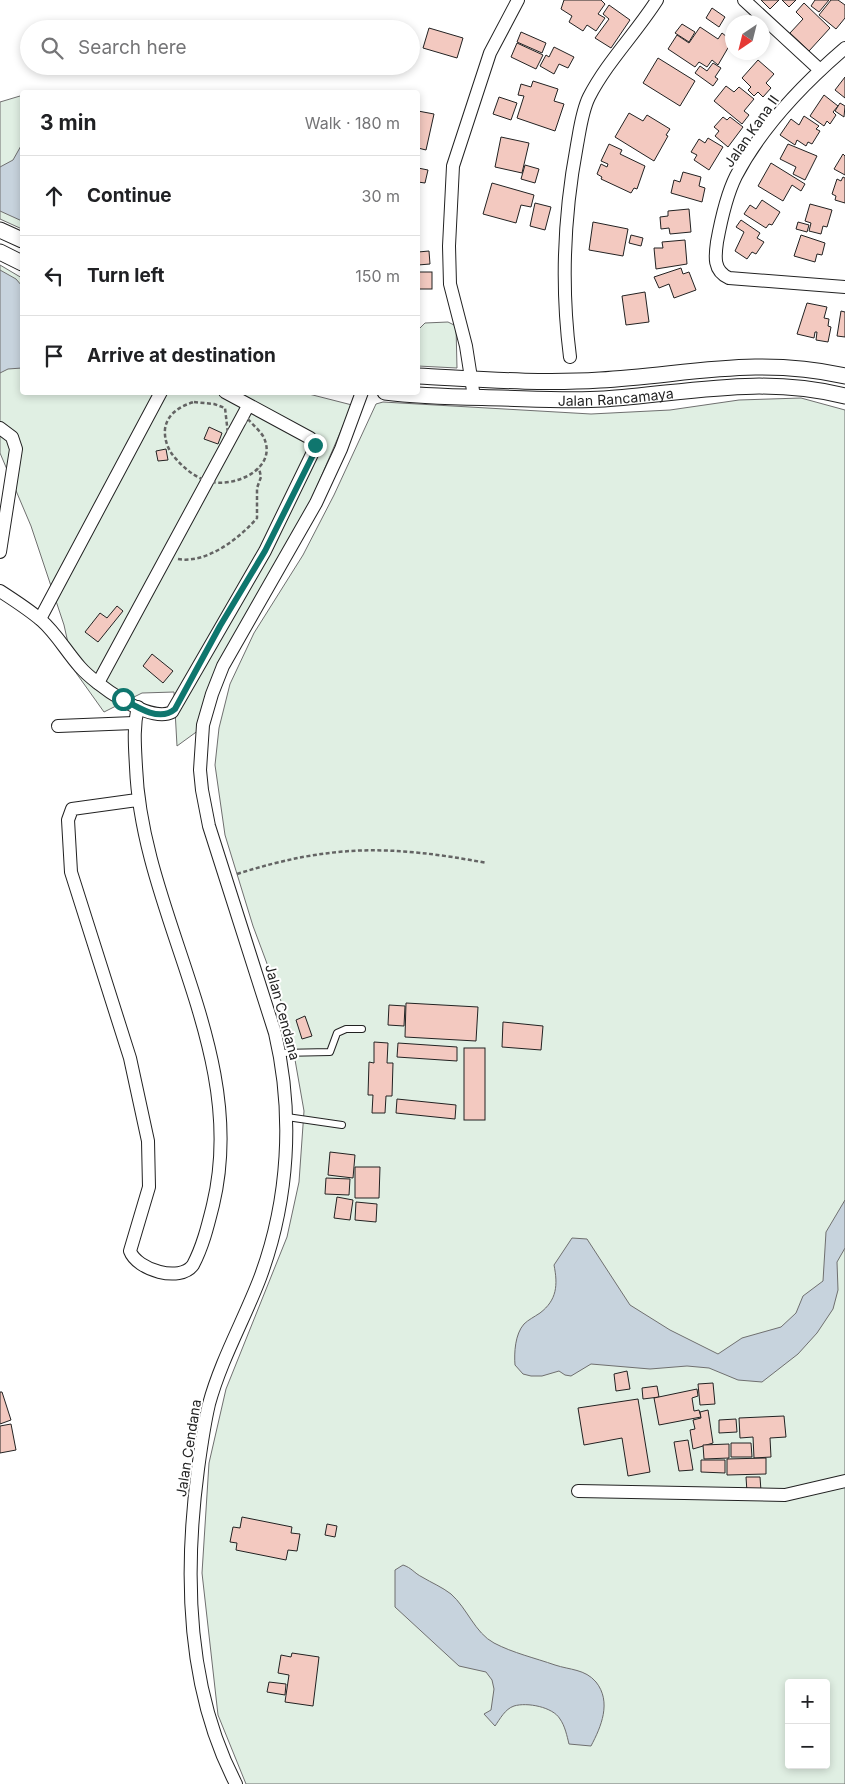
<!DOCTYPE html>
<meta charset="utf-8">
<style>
:root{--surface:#fff;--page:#f2f2f2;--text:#202124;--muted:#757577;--line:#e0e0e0}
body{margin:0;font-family:Inter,sans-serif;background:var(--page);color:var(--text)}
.controls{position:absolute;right:15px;bottom:15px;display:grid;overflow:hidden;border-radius:5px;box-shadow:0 2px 8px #0003}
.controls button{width:45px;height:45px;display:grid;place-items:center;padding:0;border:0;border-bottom:1px solid var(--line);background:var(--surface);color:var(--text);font:25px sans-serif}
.compass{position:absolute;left:725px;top:15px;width:45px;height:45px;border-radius:50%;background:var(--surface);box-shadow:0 2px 8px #0003;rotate:215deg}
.stop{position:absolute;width:15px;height:15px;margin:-11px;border:4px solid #0f766e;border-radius:50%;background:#fff}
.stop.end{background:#0f766e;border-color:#fff;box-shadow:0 1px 5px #0008}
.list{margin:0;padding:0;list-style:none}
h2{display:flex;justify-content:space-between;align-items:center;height:65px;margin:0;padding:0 20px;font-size:21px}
h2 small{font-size:16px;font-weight:400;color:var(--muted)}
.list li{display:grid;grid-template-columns:32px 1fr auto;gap:15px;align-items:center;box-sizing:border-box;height:80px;padding:0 20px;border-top:1px solid var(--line)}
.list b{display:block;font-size:19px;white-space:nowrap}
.list em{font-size:16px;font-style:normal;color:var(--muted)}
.icon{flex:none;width:28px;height:28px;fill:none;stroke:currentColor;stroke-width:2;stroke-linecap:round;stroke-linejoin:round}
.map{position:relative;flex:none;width:845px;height:1784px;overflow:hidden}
.search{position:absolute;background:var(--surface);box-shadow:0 2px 8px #0003;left:20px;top:20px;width:400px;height:55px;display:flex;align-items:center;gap:12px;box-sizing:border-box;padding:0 18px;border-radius:28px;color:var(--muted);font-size:19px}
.panel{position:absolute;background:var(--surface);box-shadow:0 2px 8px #0003;left:20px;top:90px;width:400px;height:305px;border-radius:5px}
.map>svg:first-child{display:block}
</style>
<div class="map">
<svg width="845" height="1784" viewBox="0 0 845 1784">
<rect width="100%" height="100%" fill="#fff"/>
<g fill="#e0efe3" stroke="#6f6f6f" fill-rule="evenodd">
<path d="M20 96 22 97V229L0 219V102Z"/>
<path d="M0 265 22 278V392H301L352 405 293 542 262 588 199 730 177 746 174 692 142 693 104 712 74 670 64 625 31 526 0 453Z"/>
<path d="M448 322 456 326 457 368 418 366V330L425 323Z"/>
<path d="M801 398 845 410V1784H246L218 1715 202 1573 209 1463 226 1389 287 1237 299 1182 304 1111 288 1020 253 926 225 835 215 765 219 728 230 684 254 633 303 555 334 495 376 404 383 402 591 414 670 410 739 400ZM789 1683H826V1765H789Z"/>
</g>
<g fill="#c7d3dd" stroke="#6f6f6f">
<path d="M22 144V221L0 211V167L13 160Z"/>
<path d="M0 270 16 279 22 286V368L8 369 0 373Z"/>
<path d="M845 1200V1248L837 1262 838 1290 833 1309 817 1333 798 1354 762 1382 738 1380 709 1368 687 1366 650 1369 591 1364 571 1376 565 1375 559 1371 542 1376H531L523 1374 515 1365C514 1353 515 1334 524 1324 528 1320 534 1317 540 1313 557 1300 558 1285 554 1265L572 1238 587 1239 630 1305 670 1330 718 1354 742 1338 781 1327 796 1313 803 1296 823 1281 826 1232Z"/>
<path d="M403 1565C412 1568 414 1573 422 1577 432 1583 442 1587 451 1594 467 1608 475 1633 494 1643 513 1653 535 1658 555 1665 570 1670 585 1669 596 1682 612 1702 601 1727 591 1746L569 1744C567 1736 565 1726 560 1719 553 1707 527 1702 514 1706 505 1709 500 1719 495 1726L484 1714 491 1710 494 1689 492 1680 486 1672 459 1666 395 1607V1570Z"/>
</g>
<g fill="#f3c9c0" stroke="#222">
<path d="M564 0H601L605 4 598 14 605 18 596 31 587 25 583 31 569 22 572 16 561 9Z"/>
<path d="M761 0H779L770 9Z"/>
<path d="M782 0H796L789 7Z"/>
<path d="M815 0H829L819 12 811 6Z"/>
<path d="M831 0H838L845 5V18L836 29 819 15Z"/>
<path d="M804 3 830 28 809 51 790 33 803 19 796 12Z"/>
<path d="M609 5 630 20 611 48 595 38 609 19 603 14Z"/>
<path d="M712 8 725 17 719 27 706 18Z"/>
<path d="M682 24 695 32 689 42 675 33Z"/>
<path d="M700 27 718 39 722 33 732 41 718 65 712 60 707 67 699 62 695 67 668 49 677 35 689 43Z"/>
<path d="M429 28 463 38 457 58 423 48Z"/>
<path d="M521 32 546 43 542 53 517 42Z"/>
<path d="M517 43 543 55 536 69 511 57Z"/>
<path d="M554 47 574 57 568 68 559 64 554 74 540 66 546 55 549 57Z"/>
<path d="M658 58 695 81 680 106 643 83Z"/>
<path d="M758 60 774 74 766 83 771 88 763 97 758 92 754 96 748 90 751 87 742 78Z"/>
<path d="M713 63 721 68 715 77 718 79 713 86 695 73 700 66 707 71Z"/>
<path d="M845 77V98L835 90Z"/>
<path d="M533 81 558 89 554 101 564 104 555 131 517 118 524 96 518 95 521 84 531 87Z"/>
<path d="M726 86 734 92 739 87 754 99 744 111 749 115 742 124 714 101Z"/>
<path d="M824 95 838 106 833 112 836 115 830 124 827 121 824 126 810 116Z"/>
<path d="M499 97 517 103 511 120 493 114Z"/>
<path d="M840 103 845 106 844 117 835 111Z"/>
<path d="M418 111 434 114 426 150 418 148Z"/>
<path d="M629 113 643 121 647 115 670 129 666 135 668 136 654 161 615 137Z"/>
<path d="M804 116 819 126 816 129 820 131 812 144 808 142 806 146 797 140 795 145 780 135 791 119 799 125Z"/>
<path d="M723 117 727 120 730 117 743 127 728 147 715 136 719 131 714 127Z"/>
<path d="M501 137 529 143 522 173 495 167Z"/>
<path d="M708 138 723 147 709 170 694 160 697 155 691 152 699 139 705 143Z"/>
<path d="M609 144 622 150 620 154 645 166 637 189 634 188 631 193 601 179 602 177 597 174 601 164 607 167 608 164 601 161Z"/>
<path d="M788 144 817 156 805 180 793 174 796 167 780 159Z"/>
<path d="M843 154 845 156V175L834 169Z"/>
<path d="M771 163 805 184 801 191 792 185 783 201 758 186Z"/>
<path d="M525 165 539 169 535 183 521 179Z"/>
<path d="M418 168 428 170 425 183 418 182Z"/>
<path d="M683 172 701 177 699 186 705 188 702 202 671 193 674 180 680 182Z"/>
<path d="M843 177 845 178V203L835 200 836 196 832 194 837 179 841 181Z"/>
<path d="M492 183 534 195 531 207 521 205 516 223 483 214Z"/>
<path d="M762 200 780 212 772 225 769 224 766 228 744 214 750 205 756 209Z"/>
<path d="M535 203 551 207 545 230 530 226Z"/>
<path d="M810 204 832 210 827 227 823 226 821 234 809 231 811 223 805 221Z"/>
<path d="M689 209 691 232 670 234 669 228 661 229 660 217 668 216V211Z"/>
<path d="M741 220 760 233 757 238 764 242 756 254 752 252 747 259 735 251 744 232 736 227Z"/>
<path d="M593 222 628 229 623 256 589 250Z"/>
<path d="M798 222 809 225 807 232 796 229Z"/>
<path d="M631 235 643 238 641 246 629 243Z"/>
<path d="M801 235 825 243 822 255 817 254 815 262 794 256Z"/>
<path d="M685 240 687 264 656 269 654 248H663L662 242Z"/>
<path d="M418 244V252L429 251 430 264 418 265Z"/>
<path d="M681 268 683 274 689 272 696 290 674 298 669 284 659 288 654 277Z"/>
<rect x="418" y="272" width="14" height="17"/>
<path d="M645 292 649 322 626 325 622 296Z"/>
<path d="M807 303 827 307 824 318 829 319 828 326 831 327 828 342 816 340 817 332H815L814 338 797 334Z"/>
<path d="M841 311 845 312V337L837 336Z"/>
<path d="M209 427 222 433 218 444 204 439Z"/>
<path d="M166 449 168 460 158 461 156 451Z"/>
<path d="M117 606 123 611 98 642 85 632 100 613 107 618Z"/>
<path d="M152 654 173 671 163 683 143 666Z"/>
<path d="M406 1003 478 1007 476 1041 405 1037Z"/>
<path d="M389 1005 405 1006 404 1026 388 1025Z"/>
<path d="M305 1016 312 1036 302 1039 296 1020Z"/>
<path d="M503 1022 543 1026 541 1050 502 1047Z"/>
<path d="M374 1042 388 1043 387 1063H393L392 1096H386L385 1113H372L373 1095H368L369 1062 374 1063Z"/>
<path d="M398 1043 457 1047V1061L397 1057Z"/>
<rect x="464" y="1048" width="21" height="72"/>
<path d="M397 1099 456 1105 455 1119 396 1113Z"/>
<path d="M330 1152 355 1155 353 1178 328 1175Z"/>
<path d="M355 1167H380L379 1198H355Z"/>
<path d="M326 1178 350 1179 349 1195 325 1194Z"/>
<path d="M337 1197 353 1200 350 1220 334 1218Z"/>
<path d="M356 1202 377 1204 376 1222 355 1220Z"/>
<path d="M627 1371 630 1389 616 1391 614 1374Z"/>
<path d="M713 1383 715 1404 700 1405 698 1384Z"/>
<path d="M657 1386 659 1397 643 1399 642 1388Z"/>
<path d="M697 1389 698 1396 692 1398 694 1411 699 1410 701 1417 659 1425 654 1398Z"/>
<path d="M0 1392H2L11 1420 0 1424Z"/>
<path d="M638 1399 650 1472 628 1476 622 1438 584 1445 578 1408Z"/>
<path d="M708 1410 713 1443 693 1449 690 1430 695 1429 693 1420 701 1418 700 1412Z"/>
<path d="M784 1416 786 1437 770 1438 771 1457 754 1458 753 1437 740 1438 739 1418Z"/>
<path d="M736 1419 737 1432 719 1433V1420Z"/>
<path d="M11 1424 16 1450 0 1453V1426Z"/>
<path d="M688 1440 693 1470 679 1471 674 1442Z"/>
<path d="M731 1443H751L752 1457H731Z"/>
<path d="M729 1444V1458L704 1459 703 1445Z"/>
<path d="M766 1458V1474L727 1475V1459Z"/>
<path d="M701 1460H725V1473L701 1472Z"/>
<path d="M746 1477H760L761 1491 747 1492Z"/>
<path d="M242 1517 292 1527 291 1533 300 1534 297 1551 288 1550 286 1560 236 1550 237 1543 230 1542 233 1527 240 1528Z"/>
<path d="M327 1524 337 1526 335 1537 325 1535Z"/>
<path d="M292 1653 319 1657 313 1706 285 1702 289 1675 278 1673 281 1655 291 1657Z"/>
<path d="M269 1682 286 1684 285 1695 267 1692Z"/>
</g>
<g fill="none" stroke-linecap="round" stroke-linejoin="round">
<defs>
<g id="service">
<path d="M280 1053 330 1052 337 1033 346 1029H362"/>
<path d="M287 1117 342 1125"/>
</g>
<g id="minor">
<path d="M744 0 820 70"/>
<path d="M845 48C803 84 762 126 736 176 726 196 721 220 717 242 715 256 713 271 729 278L845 287"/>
<path d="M570 357C561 287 564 214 577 145 580 129 582 111 589 97 607 62 636 33 657 0"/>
<path d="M474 397 466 346 450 284 449 246 453 166 490 53 518 0"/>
<path d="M0 428 12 437 16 449 0 552"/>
<path d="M0 591C14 600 28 609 41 620 56 633 66 651 80 667 94 683 149 724 172 712L265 551 315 448 310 438 225 392"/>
<path d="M40 619 161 392"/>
<path d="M98 683 248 406"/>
<path d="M58 726 134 723"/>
<path d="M137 800 72 809 68 820 71 872 130 1058 148 1141 149 1187 130 1251C137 1270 180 1283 193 1265 203 1246 208 1225 213 1205 250 1052 142 916 136 767 135 747 133 728 138 707"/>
<path d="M578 1491 785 1495 845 1481"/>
<path d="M236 1784C186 1688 184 1574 198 1469 201 1447 204 1425 209 1404 221 1360 244 1320 260 1278 289 1200 294 1114 275 1033L209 826 202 790 200 770 203 725 212 694 223 666 316 503 341 449 362 392"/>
</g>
<g id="tertiary">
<path d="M0 230 22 240"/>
<path d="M0 252 22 263"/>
<path d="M418 376C478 379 539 384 600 380 687 375 757 356 845 376"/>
<path id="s1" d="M385 392C424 397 463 397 502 398 536 399 570 401 604 399 689 393 759 375 845 396"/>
</g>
</defs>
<use href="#service" stroke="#222" stroke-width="8"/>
<use href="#minor" stroke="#222" stroke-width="14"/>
<use href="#tertiary" stroke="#222" stroke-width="17"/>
<g stroke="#646464" stroke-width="2.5" stroke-dasharray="4 2.5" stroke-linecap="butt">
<path d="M194 402 214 404 225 408 229 443 248 419C253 425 259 430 263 436 280 468 234 489 208 481 196 478 185 469 177 460 169 452 164 441 165 429 167 414 180 406 194 402Z"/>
<path d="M178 559C206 564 239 539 257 518V488L261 477 259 468"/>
<path d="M237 874C332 844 390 845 487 863"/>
</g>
<use href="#service" stroke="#fff" stroke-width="6"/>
<use href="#minor" stroke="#fff" stroke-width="12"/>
<use href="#tertiary" stroke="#fff" stroke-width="15"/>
</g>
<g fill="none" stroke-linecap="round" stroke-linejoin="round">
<path stroke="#0f766e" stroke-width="6" d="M123 699C138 708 160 722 175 709L220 626 265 551 314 453 315 445"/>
</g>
<g text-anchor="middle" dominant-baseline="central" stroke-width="4" stroke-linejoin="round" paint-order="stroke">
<g font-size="14" fill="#222" stroke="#fff">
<text transform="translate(751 131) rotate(-55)">Jalan Kana II</text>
<text stroke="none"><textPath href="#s1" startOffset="231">Jalan Rancamaya</textPath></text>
<text transform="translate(283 1012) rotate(75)">Jalan Cendana</text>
<text transform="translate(188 1448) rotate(-81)">Jalan Cendana</text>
</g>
</g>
</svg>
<div class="controls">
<button>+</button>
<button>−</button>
</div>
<svg class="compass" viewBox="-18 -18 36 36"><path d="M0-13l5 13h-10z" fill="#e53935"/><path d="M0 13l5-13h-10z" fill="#757577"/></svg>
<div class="stop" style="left:123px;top:699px"></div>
<div class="stop end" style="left:315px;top:445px"></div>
<div class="search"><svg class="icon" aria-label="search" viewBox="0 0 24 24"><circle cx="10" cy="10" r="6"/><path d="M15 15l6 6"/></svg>Search here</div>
<section class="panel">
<h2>3 min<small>Walk · 180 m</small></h2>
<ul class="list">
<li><svg class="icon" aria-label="ahead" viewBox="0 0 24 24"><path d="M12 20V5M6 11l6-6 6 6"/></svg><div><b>Continue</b></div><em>30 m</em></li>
<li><svg class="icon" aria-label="left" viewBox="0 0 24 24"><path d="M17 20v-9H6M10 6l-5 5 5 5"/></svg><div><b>Turn left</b></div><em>150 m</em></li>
<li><svg class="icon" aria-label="arrive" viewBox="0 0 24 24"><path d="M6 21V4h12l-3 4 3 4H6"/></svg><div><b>Arrive at destination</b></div></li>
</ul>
</section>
</div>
